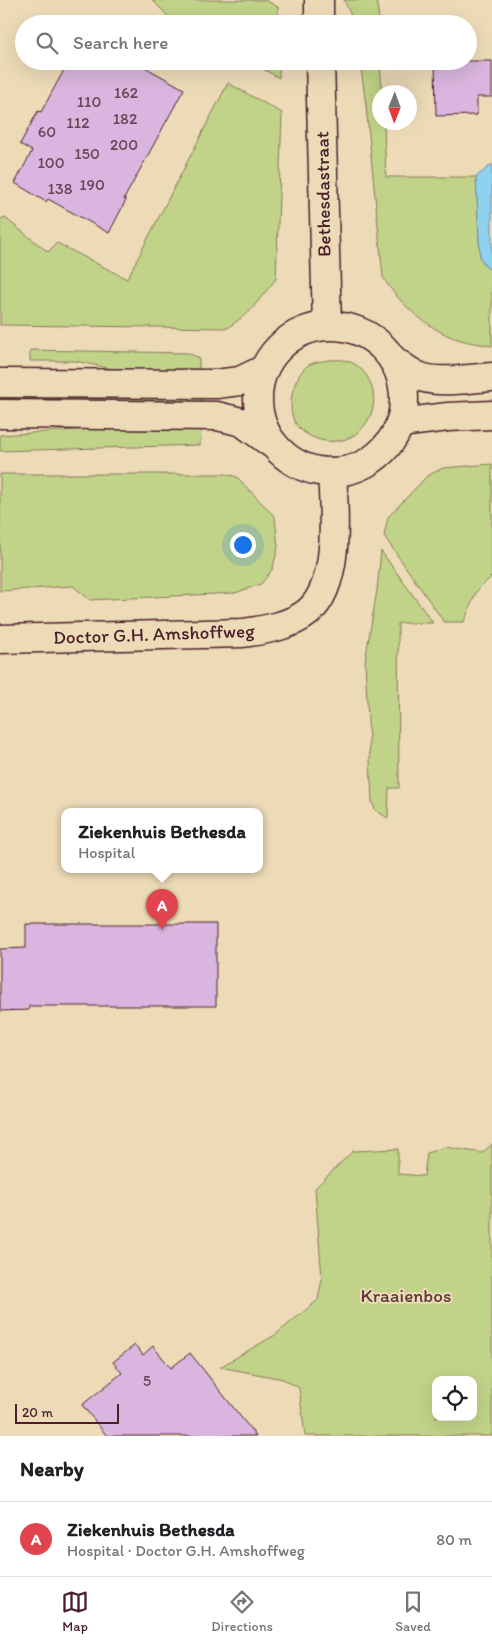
<!DOCTYPE html>
<meta charset="utf-8">
<style>
:root{--surface:#fff;--page:#f6f6f6;--text:#202124;--muted:#757577;--line:#e0e0e0;--accent:#4a1f2b}
body{margin:0;font-family:Itim,sans-serif;background:var(--page);color:var(--text)}
.controls{position:absolute;right:15px;bottom:15px;display:grid;overflow:hidden;border-radius:10px;box-shadow:0 5px 20px #0002}
.controls button{width:45px;height:45px;display:grid;place-items:center;padding:0;border:0;border-bottom:1px solid var(--line);background:var(--surface);color:var(--text);font:25px sans-serif}
.compass{position:absolute;left:372px;top:85px;width:45px;height:45px;border-radius:50%;background:var(--surface);box-shadow:0 5px 20px #0002;rotate:181deg}
.scale{position:absolute;left:15px;bottom:12px;width:104px;box-sizing:border-box;padding-left:5px;border:2px solid #4a1f2b;border-top:0;font-size:14px;line-height:18px;white-space:nowrap;color:#4a1f2b;-webkit-text-stroke:4px #eddbb8;paint-order:stroke}
.you{position:absolute;left:242px;top:544px;width:18px;height:18px;margin:-12px;border:4px solid #fff;border-radius:50%;background:#1a73e8;box-shadow:0 0 0 8px #1a73e833}
.badge{display:grid;place-items:center;width:32px;height:32px;border-radius:50%;background:var(--accent);color:#fff;font-size:16px;font-weight:700}
.pin{position:absolute;translate:-50% -41px;filter:drop-shadow(0 1px 2px #0008)}
.pin::after{content:'';position:absolute;top:26px;width:18px;height:15px;background:inherit;clip-path:polygon(0 0,100% 0,50% 100%)}
.popup{position:absolute;left:61px;top:808px;width:202px;height:65px;box-sizing:border-box;display:grid;place-content:center;border-radius:10px;background:var(--surface);filter:drop-shadow(0 1px 4px #0005);font-size:16px;white-space:nowrap;color:var(--muted)}
.popup b{font-size:19px;color:var(--text)}
.popup::after{content:'';position:absolute;left:50%;top:100%;margin-left:-10px;border:10px solid transparent;border-top-color:var(--surface)}
.list{margin:0;padding:0;list-style:none}
h2{display:flex;justify-content:space-between;align-items:center;height:65px;margin:0;padding:0 20px;font-size:21px}
h2 small{font-size:16px;font-weight:400;color:var(--muted)}
.list li{display:grid;grid-template-columns:32px 1fr auto;gap:15px;align-items:center;box-sizing:border-box;height:75px;padding:0 20px;border-top:1px solid var(--line)}
.list b{display:block;font-size:19px;white-space:nowrap}
.list p{margin:0;font-size:16px;white-space:nowrap;color:var(--muted)}
.list em{font-size:16px;font-style:normal;color:var(--muted)}
.icon{flex:none;width:28px;height:28px;fill:none;stroke:currentColor;stroke-width:2;stroke-linecap:round;stroke-linejoin:round}
.map{position:relative;flex:none;width:492px;height:1436px;overflow:hidden}
.search{position:absolute;background:var(--surface);box-shadow:0 5px 20px #0002;left:15px;right:15px;top:15px;height:55px;display:flex;align-items:center;gap:12px;box-sizing:border-box;padding:0 18px;border-radius:28px;color:var(--muted);font-size:19px}
.sheet{height:140px;background:var(--surface)}
nav{display:flex;justify-content:space-around;align-items:center;box-sizing:border-box;height:70px;border-top:1px solid var(--line);background:var(--surface);font-size:14px;color:var(--muted)}
nav a{display:grid;justify-items:center;gap:2px}
nav .on{color:var(--accent)}
.map>svg:first-child{display:block}
</style>
<div class="map">
<svg width="492" height="1436" viewBox="0 0 492 1436">
<rect width="100%" height="100%" fill="#eddbb8"/>
<filter id="ink" filterUnits="userSpaceOnUse"><feTurbulence type="fractalNoise" baseFrequency=".02" numOctaves="2"/><feDisplacementMap in="SourceGraphic" scale="10" xChannelSelector="R" yChannelSelector="G"/><feConvolveMatrix kernelMatrix="1 2 1 2 8 2 1 2 1" color-interpolation-filters="sRGB"/></filter>
<g filter="url(#ink)">
<g fill="#c1d388" stroke="#86795a" fill-rule="evenodd">
<path d="M152 0H265L278 7V24H181L170 18Z"/>
<path d="M344 0H377L379 24H355Z"/>
<path d="M249 61H279V78Z"/>
<path d="M360 61H380L382 92H380V122L384 123 386 177H476L480 257 485 266 492 271V346C482 344 471 343 461 340 432 333 397 302 383 277L366 105Z"/>
<path d="M228 83 282 113 276 279 250 311 228 328 0 325V220L4 217 48 252 57 243 127 279Z"/>
<path d="M30 350 188 353 199 358V375L122 371 75 361H30Z"/>
<path d="M329 360C334 360 342 359 348 361 368 368 378 392 372 411 362 444 323 451 299 428 284 413 292 378 307 366 312 362 323 361 329 360Z"/>
<path d="M0 394 202 397V410L0 406Z"/>
<path d="M105 428 201 430 200 445 0 451V435Z"/>
<path d="M492 464V576L476 592 464 622H444L384 536 388 517 427 476 443 468Z"/>
<path d="M0 474H226L237 477 275 517 278 548 272 570 261 584 235 593 90 600 73 586 0 591Z"/>
<path d="M381 551 433 623H398L399 788H389L388 818 375 810 372 801 365 661 377 590Z"/>
<path d="M492 1144V1436H305L299 1388 283 1379 220 1367 275 1335 318 1300 322 1279 315 1188 353 1151 398 1149V1174L424 1176 427 1153 445 1147 482 1153ZM436 1380H473V1417H436Z"/>
</g>
<path fill="#8ed2f0" stroke="#738aa1" d="M492 164V271L485 266 480 257 476 177Z"/>
<g fill="#dab5df" stroke="#4a1f2b">
<path d="M69 61H134L184 89 124 199 126 200 109 233 48 199 46 202 15 183 32 151 20 144 38 111 41 112Z"/>
<path d="M435 61H492V97H477V115L436 116Z"/>
<path d="M26 924H216V1006H29V1010L0 1011V949L26 948Z"/>
<path d="M135 1345 143 1355 153 1346 171 1368 190 1353 256 1436H107L82 1405 122 1373 113 1362Z"/>
</g>
<g fill="none" stroke-linecap="round" stroke-linejoin="round">
<defs>
<g id="minor">
<path d="M319 0V24"/>
<path d="M320 61 327 326"/>
<circle cx="331" cy="399" r="73"/>
<path d="M393 360C400 365 408 371 416 375 435 385 471 378 492 377"/>
<path d="M0 383 216 384 240 381 263 370"/>
<path d="M0 414 217 416 242 422 271 443"/>
<path d="M400 423 448 417 492 415"/>
<path d="M0 639 243 633C264 630 291 626 308 612 341 584 334 512 332 472"/>
</g>
</defs>
<use href="#minor" stroke="#4a1f2b" stroke-width="31"/>
<use href="#minor" stroke="#eddbb8" stroke-width="28"/>
</g>
</g>
<g text-anchor="middle" dominant-baseline="central" stroke-width="4" stroke-linejoin="round" paint-order="stroke">
<g font-size="16" fill="#6e4458">
<text x="126" y="92">162</text>
<text x="89" y="101">110</text>
<text x="125" y="118">182</text>
<text x="78" y="122">112</text>
<text x="47" y="131">60</text>
<text x="124" y="144">200</text>
<text x="87" y="153">150</text>
<text x="51" y="162">100</text>
<text x="92" y="184">190</text>
<text x="60" y="188">138</text>
<text x="147" y="1380">5</text>
</g>
<g font-size="19" fill="#4a1f2b" stroke="#eddbb8">
<text transform="translate(323 194) rotate(-91)">Bethesdastraat</text>
<text transform="translate(154 634) rotate(-2)">Doctor G.H. Amshoffweg</text>
</g>
<g font-size="19" fill="#5c3a39" stroke="#eddbb8">
<text x="406" y="1295">Kraaienbos</text>
</g>
</g>
</svg>
<div class="controls">
<button><svg class="icon" aria-label="locate" viewBox="0 0 24 24"><circle cx="12" cy="12" r="6"/><path d="M12 2v4M12 18v4M2 12h4M18 12h4"/></svg></button>
</div>
<svg class="compass" viewBox="-18 -18 36 36"><path d="M0-13l5 13h-10z" fill="#e53935"/><path d="M0 13l5-13h-10z" fill="#757577"/></svg>
<div class="scale">20 m</div>
<div class="you"></div>
<div class="pin badge" style="left:162px;top:930px;background:#e0444e">A</div>
<div class="popup"><b>Ziekenhuis Bethesda</b>Hospital</div>
<div class="search"><svg class="icon" aria-label="search" viewBox="0 0 24 24"><circle cx="10" cy="10" r="6"/><path d="M15 15l6 6"/></svg>Search here</div>
</div>
<section class="sheet">
<h2>Nearby<small></small></h2>
<ul class="list">
<li><span class="badge" style="background:#e0444e">A</span><div><b>Ziekenhuis Bethesda</b><p>Hospital · Doctor G.H. Amshoffweg</p></div><em>80 m</em></li>
</ul>
</section>
<nav>
<a class="on"><svg class="icon" aria-label="map" viewBox="0 0 24 24"><path d="M3 6l6-2 6 2 6-2v14l-6 2-6-2-6 2zM9 4v14M15 6v14"/></svg>Map</a>
<a><svg class="icon" aria-label="directions" viewBox="0 0 24 24"><path d="M12 3l9 9-9 9-9-9zM9 14v-3h6M13 9l2 2-2 2"/></svg>Directions</a>
<a><svg class="icon" aria-label="saved" viewBox="0 0 24 24"><path d="M7 4h10v16l-5-4-5 4z"/></svg>Saved</a>
</nav>
